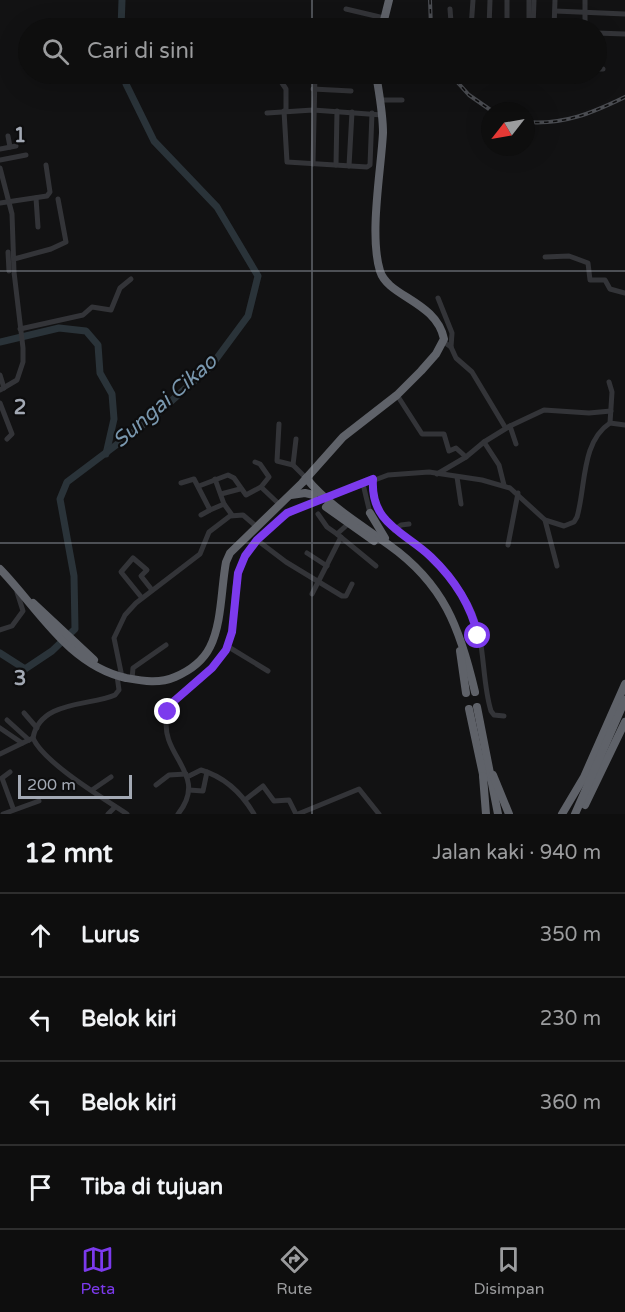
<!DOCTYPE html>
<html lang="id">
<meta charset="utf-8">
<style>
:root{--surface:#0e0e0e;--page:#171717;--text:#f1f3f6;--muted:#9b9c9e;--line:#2e2e2e;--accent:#7c3aed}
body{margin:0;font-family:"Varela Round",sans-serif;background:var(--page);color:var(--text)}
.compass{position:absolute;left:481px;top:102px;width:54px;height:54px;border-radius:50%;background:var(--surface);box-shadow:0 6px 24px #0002;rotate:239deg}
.scale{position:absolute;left:18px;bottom:15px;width:114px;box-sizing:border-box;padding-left:6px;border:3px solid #a3a9b4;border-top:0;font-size:16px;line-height:21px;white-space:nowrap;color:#a3a9b4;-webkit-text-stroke:4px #0d0d0e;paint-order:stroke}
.stop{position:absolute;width:18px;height:18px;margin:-14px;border:4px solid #7c3aed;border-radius:50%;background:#fff}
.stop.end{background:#7c3aed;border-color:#fff;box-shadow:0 2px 6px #0008}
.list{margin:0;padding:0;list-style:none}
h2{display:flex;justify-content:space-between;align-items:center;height:78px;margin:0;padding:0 24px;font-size:26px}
h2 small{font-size:20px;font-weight:400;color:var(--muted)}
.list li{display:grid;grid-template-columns:39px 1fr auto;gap:18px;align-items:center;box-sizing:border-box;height:84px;padding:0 24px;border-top:2px solid var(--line)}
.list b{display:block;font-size:22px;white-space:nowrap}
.list em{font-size:20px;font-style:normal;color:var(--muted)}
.icon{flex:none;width:33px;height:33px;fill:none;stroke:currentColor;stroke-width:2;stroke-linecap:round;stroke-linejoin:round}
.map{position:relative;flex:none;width:625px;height:814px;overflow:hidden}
.search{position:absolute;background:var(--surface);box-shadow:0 6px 24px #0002;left:18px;right:18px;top:18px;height:66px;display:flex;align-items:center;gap:15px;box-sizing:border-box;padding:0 21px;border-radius:33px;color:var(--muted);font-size:22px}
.sheet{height:414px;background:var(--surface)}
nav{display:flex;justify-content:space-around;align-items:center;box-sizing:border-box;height:84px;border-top:2px solid var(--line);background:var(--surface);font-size:16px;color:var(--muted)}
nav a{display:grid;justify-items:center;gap:3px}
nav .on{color:var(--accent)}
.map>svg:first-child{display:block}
</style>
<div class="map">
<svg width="625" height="814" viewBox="0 0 625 814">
<rect width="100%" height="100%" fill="#121213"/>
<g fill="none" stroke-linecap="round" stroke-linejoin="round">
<g stroke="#2a3339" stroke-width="7">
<path d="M121 28 122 0"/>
<path d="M0 342 59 328 86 331 98 345 100 373 112 394 114 419 106 454"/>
<path d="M0 653 25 669 52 651 75 629 74 576 60 499 67 482 152 418 211 366 248 316 258 276 217 207 154 141 126 84 125 74"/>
</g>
<g stroke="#333438" stroke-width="5">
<path d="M346 9 384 18"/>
<path d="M450 9 451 22 456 28H507"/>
<path d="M555 11 625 14"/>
<path d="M471 28 473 0"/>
<path d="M489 28 490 0"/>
<path d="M507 28V0"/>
<path d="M529 28V0"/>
<path d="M533 28 534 0"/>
<path d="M554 28 555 0"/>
<path d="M585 28V0"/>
<path d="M596 33 625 34"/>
<path d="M596 69H603"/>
<path d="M276 74 286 89V111"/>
<path d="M361 74 376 75"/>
<path d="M505 74 510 77 579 79 583 74"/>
<path d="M313 89 351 91"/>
<path d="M380 100H402"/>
<path d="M284 111 287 162 367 167 370 165 372 113"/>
<path d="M267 113 313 110 382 115"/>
<path d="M8 136 10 147"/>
<path d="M0 149 16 146"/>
<path d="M0 160 26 155"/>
<path d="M313 164 315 74"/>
<path d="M336 165 337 111"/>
<path d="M349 166 352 112"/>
<path d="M0 168 12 214 14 272 23 348V362L17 380 0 390"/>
<path d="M36 198 38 227"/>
<path d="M0 203 47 196 50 192 46 165"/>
<path d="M8 252 9 271"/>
<path d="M545 257 569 256 588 263 590 280H605L610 289 625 293"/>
<path d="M14 259 51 249 66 242 58 199"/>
<path d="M438 298 452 333 451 347"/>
<path d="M20 329 83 315 92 307 111 310 120 288 131 279"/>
<path d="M444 342 451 347 456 358 472 372 505 427"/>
<path d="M0 375 4 388"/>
<path d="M609 382 612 392 610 423"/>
<path d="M397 395 422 434H444L449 451 456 448 466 457 484 442 499 465 504 485"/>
<path d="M0 403 12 434 7 439"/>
<path d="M279 424 277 461 293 465"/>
<path d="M510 426 544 410 589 413 611 411"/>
<path d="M296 439 293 465 306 478"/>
<path d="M484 442 510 426 516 444"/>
<path d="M255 462 260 464 269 477 261 487 280 505"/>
<path d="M437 474 466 457"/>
<path d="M457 477 461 504"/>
<path d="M215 479 224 504"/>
<path d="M373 479C370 518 401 532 427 553 443 565 461 589 470 607 486 638 481 679 491 711L494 715 504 716"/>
<path d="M181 483 194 479 210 510 224 504 232 515"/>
<path d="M363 484 370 513"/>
<path d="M199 486 228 475 234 478 246 495 261 487"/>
<path d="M221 494 240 489"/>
<path d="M335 495 388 475 429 472 482 480 510 488 545 520 564 526 574 522 577 517C586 486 581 442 610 423L625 425"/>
<path d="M318 514 327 527 337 534"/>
<path d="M201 515 210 510"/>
<path d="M545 520 557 566"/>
<path d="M348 524 337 534 376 566"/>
<path d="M394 530 401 525 409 524"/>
<path d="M257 540 286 562 342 596H346L352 584"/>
<path d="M508 545 518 493"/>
<path d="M307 553 327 566"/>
<path d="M312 594 341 537"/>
<path d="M142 598 121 572 133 558 147 570 141 576 152 590"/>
<path d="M0 630 12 626 23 611 17 592"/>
<path d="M227 646 268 671"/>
<path d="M117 676 119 690 115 695C91 706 40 700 33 738 44 763 103 798 127 814"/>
<path d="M122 677 114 638 125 615 136 603 200 554 209 532 230 516 243 515 257 527"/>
<path d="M132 679 133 668 166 645"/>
<path d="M24 713 37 728"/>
<path d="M7 720 29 740"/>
<path d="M0 728 22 743"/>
<path d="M0 754 33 738"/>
<path d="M10 772 2 778 13 808"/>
<path d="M187 777 201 770C225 777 241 792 254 814"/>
<path d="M156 785 169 775 186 774"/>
<path d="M92 790 111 777"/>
<path d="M189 790 203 791 207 772"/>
<path d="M245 800 263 786 274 801 289 800 296 814"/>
<path d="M3 814 39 801"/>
<path d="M108 814 115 807"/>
<path d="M178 814C210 774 159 756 167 717 172 692 209 676 224 653 237 633 232 609 235 587 241 543 278 517 315 501"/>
<path d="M298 814 359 789 379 814"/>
</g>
<g stroke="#5f6269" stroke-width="8">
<path d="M382 28 389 0"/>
<path d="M306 478C329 506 360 524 389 545 444 584 460 628 475 692"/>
<path d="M291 495 305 493 314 495"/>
<path d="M326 507 374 541"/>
<path d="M370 513 385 538"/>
<path d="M0 569C38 608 68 665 126 678 143 681 159 684 175 677 189 671 203 661 210 647 222 623 221 589 226 562L230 553 302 483 343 437 397 395 421 371 436 354 444 339C436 301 388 297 380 271 369 235 381 171 383 133 383 113 379 93 376 74"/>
<path d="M33 603 94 660"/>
<path d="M460 651 466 693"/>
<path d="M477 707 498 814"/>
<path d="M469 709 484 779"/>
<path d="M493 775 509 814"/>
<path d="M483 776 486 814"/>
<path d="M585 805 625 722"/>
<path d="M562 814 584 777 625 684"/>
<path d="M575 814 625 700"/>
</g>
<defs>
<g id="rail">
<path d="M430 0 431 28"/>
<path d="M450 74 469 95 492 111"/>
<path d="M526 122C564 125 592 113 625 97"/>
</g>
</defs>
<use href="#rail" stroke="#4a4c51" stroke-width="4"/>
<use href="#rail" stroke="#0d0d0e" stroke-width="1.5" stroke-dasharray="4.5" stroke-linecap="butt"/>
<path stroke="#333438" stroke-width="5" d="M315 501 335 495"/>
</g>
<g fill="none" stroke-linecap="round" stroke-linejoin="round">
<path stroke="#7c3aed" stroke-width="8" d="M168 712 173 702 212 668 226 650 232 632 238 573 245 556 257 540 287 513 373 479C370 524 405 532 431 557 454 579 471 605 478 636"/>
</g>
<path fill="none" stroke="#a3a9b4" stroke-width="1.5" stroke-opacity="0.55" d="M312 0V28M312 74V814M0 271H625M0 543H625"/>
<g text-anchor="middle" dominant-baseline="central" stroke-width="4.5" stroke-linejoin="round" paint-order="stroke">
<g font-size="21" font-style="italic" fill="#7a98af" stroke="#0d0d0e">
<text transform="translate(165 401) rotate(-41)">Sungai Cikao</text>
</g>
</g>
<g font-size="20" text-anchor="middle" font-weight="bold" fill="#a3a9b4" stroke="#0d0d0e" stroke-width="4.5" stroke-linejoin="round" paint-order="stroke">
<text x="20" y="142">1</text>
<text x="20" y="414">2</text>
<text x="20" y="685">3</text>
</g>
</svg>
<svg class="compass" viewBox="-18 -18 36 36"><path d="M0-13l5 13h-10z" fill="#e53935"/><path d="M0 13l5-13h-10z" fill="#9b9c9e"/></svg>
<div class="scale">200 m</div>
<div class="stop" style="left:478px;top:636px"></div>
<div class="stop end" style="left:168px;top:712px"></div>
<div class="search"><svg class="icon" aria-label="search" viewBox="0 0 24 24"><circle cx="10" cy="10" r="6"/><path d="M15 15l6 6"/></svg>Cari di sini</div>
</div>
<section class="sheet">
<h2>12 mnt<small>Jalan kaki · 940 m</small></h2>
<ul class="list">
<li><svg class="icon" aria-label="ahead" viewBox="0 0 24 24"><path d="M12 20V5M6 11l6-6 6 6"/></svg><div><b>Lurus</b></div><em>350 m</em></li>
<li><svg class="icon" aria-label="left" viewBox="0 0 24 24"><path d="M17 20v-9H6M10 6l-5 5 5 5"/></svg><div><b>Belok kiri</b></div><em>230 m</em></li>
<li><svg class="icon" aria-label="left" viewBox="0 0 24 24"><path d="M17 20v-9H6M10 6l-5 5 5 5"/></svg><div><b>Belok kiri</b></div><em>360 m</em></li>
<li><svg class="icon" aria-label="arrive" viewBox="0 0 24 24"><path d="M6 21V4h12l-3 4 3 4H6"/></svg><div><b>Tiba di tujuan</b></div></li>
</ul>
</section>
<nav>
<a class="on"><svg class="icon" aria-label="map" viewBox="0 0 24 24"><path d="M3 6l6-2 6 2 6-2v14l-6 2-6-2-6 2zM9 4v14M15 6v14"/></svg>Peta</a>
<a><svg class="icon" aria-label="directions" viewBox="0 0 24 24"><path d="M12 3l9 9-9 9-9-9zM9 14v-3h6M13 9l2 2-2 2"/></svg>Rute</a>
<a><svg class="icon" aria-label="saved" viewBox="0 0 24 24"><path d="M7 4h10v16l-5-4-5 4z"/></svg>Disimpan</a>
</nav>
